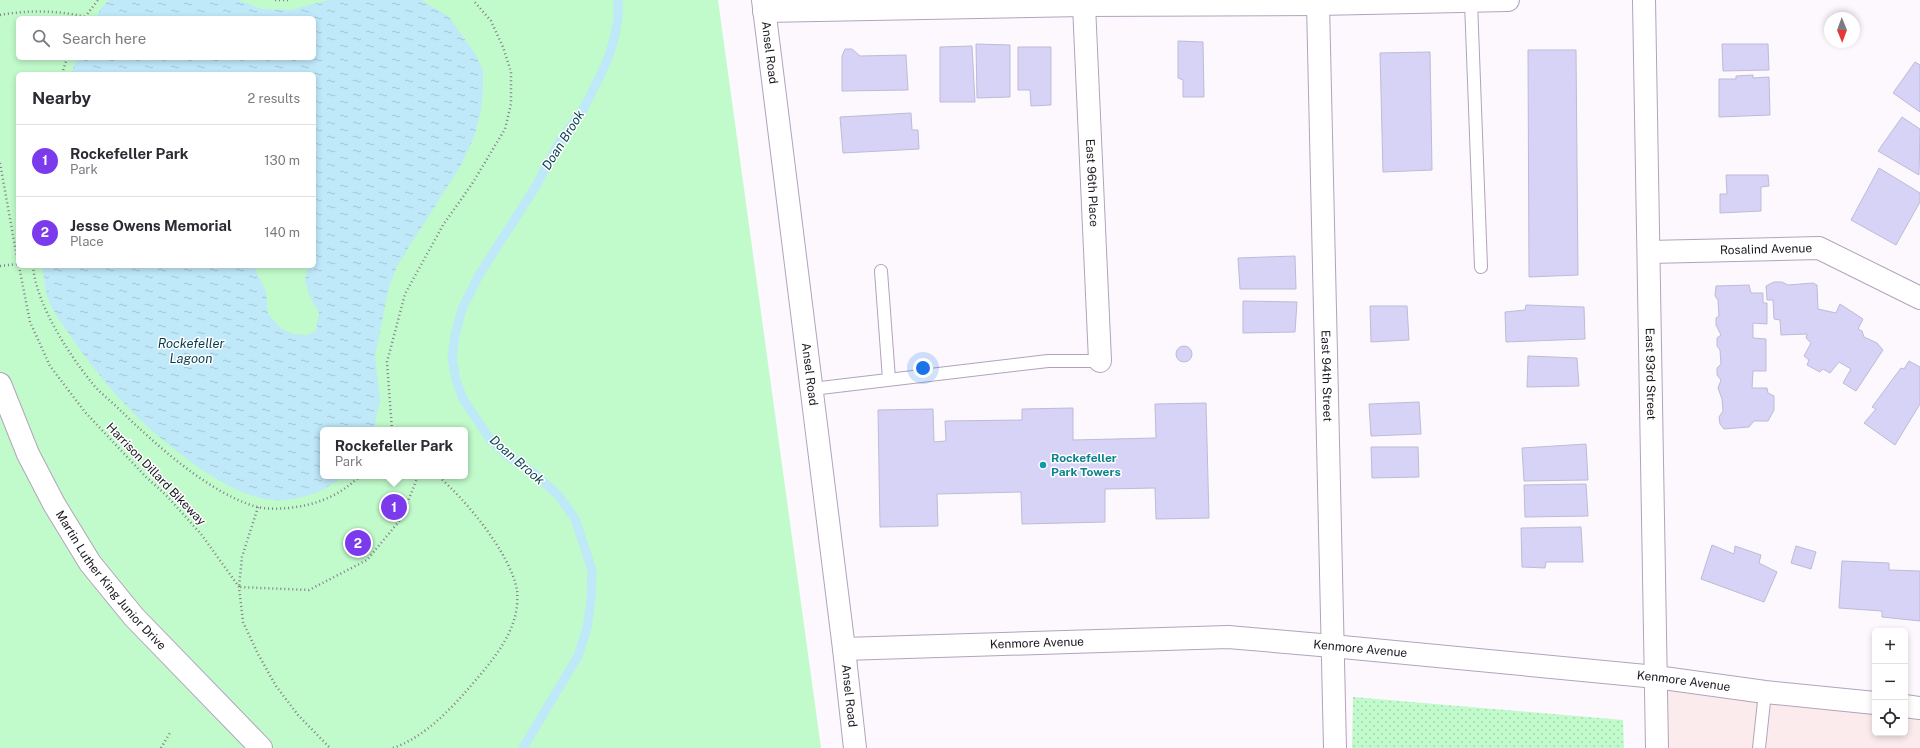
<!DOCTYPE html>
<meta charset="utf-8">
<style>
:root{--surface:#fff;--page:#f7f7f7;--text:#2b2b33;--muted:#7c7c81;--line:#e1e1e2;--accent:#7c3aed}
body{margin:0;font-family:"Public Sans",sans-serif;background:var(--page);color:var(--text)}
.controls{position:absolute;right:12px;bottom:12px;display:grid;overflow:hidden;border-radius:6px;box-shadow:0 2px 6px #0003}
.controls button{width:36px;height:36px;display:grid;place-items:center;padding:0;border:0;border-bottom:1px solid var(--line);background:var(--surface);color:var(--text);font:20px sans-serif}
.compass{position:absolute;left:1824px;top:12px;width:36px;height:36px;border-radius:50%;background:var(--surface);box-shadow:0 2px 6px #0003;rotate:179deg}
.you{position:absolute;left:923px;top:368px;width:14px;height:14px;margin:-10px;border:3px solid #fff;border-radius:50%;background:#1a73e8;box-shadow:0 0 0 6px #1a73e833}
.badge{display:grid;place-items:center;width:26px;height:26px;border-radius:50%;background:var(--accent);color:#fff;font-size:13px;font-weight:700}
.pin{position:absolute;translate:-50% -50%;border:2px solid #fff;box-shadow:0 1px 4px #0006}
.popup{position:absolute;left:320px;top:427px;width:148px;height:52px;box-sizing:border-box;display:grid;place-content:center;border-radius:6px;background:var(--surface);filter:drop-shadow(0 1px 3px #0005);font-size:13px;white-space:nowrap;color:var(--muted)}
.popup b{font-size:15px;color:var(--text)}
.popup::after{content:'';position:absolute;left:50%;top:100%;margin-left:-8px;border:8px solid transparent;border-top-color:var(--surface)}
.list{margin:0;padding:0;list-style:none}
h2{display:flex;justify-content:space-between;align-items:center;height:52px;margin:0;padding:0 16px;font-size:17px}
h2 small{font-size:13px;font-weight:400;color:var(--muted)}
.list li{display:grid;grid-template-columns:26px 1fr auto;gap:12px;align-items:center;box-sizing:border-box;height:72px;padding:0 16px;border-top:1px solid var(--line)}
.list b{display:block;font-size:15px;white-space:nowrap}
.list p{margin:0;font-size:13px;white-space:nowrap;color:var(--muted)}
.list em{font-size:13px;font-style:normal;color:var(--muted)}
.icon{flex:none;width:22px;height:22px;fill:none;stroke:currentColor;stroke-width:2;stroke-linecap:round;stroke-linejoin:round}
.map{position:relative;flex:none;width:1920px;height:748px;overflow:hidden}
.search{position:absolute;background:var(--surface);box-shadow:0 2px 6px #0003;left:16px;top:16px;width:300px;height:44px;display:flex;align-items:center;gap:10px;box-sizing:border-box;padding:0 14px;border-radius:6px;color:var(--muted);font-size:15px}
.panel{position:absolute;background:var(--surface);box-shadow:0 2px 6px #0003;left:16px;top:72px;width:300px;height:196px;border-radius:6px}
.map>svg:first-child{display:block}
</style>
<div class="map">
<svg width="1920" height="748" viewBox="0 0 1920 748">
<defs>
<pattern id="grass-dots" width="8" height="8" patternUnits="userSpaceOnUse"><rect width="8" height="8" fill="#c1facb"/><path d="M2 2h.1M6 6h.1" fill="none" stroke="#a5d6ae" stroke-width="1.8" stroke-linecap="round"/></pattern>
<pattern id="water-ripples" width="26" height="14" patternUnits="userSpaceOnUse"><rect width="26" height="14" fill="#bfe8f9"/><path d="M2 4q2-2 4 0t4 0M15 11q2-2 4 0t4 0" fill="none" stroke="#a4c6d5"/></pattern>
</defs>
<rect width="100%" height="100%" fill="#fcf8fe"/>
<path fill="#fcebec" d="M1656 677 1875 703V733H1905V706L1920 708V748H1657Z"/>
<path fill="url(#grass-dots)" d="M1353 697 1623 720 1624 748H1352Z"/>
<path fill="#c1facb" fill-rule="evenodd" d="M0 0H718L821 748H0ZM18 18H314V58H18ZM18 74H314V266H18ZM323 430H465V476H323Z"/>
<path fill="url(#water-ripples)" d="M109 0H238L261 9 291 10 329 0H421L449 17 476 55 483 71V88L481 110 474 137 461 165 397 266 389 287 375 356 380 399 374 430H323V476H343C323 494 288 505 261 498 236 492 214 478 194 464 145 429 105 387 72 338 64 326 53 312 48 299 45 288 44 277 42 266H255L256 272 266 291 268 314 282 329 293 334 307 335 316 331 319 312 310 297 305 279 309 266H314V74H71L77 58H314V18H96L102 7Z"/>
<g fill="none" stroke-linecap="round" stroke-linejoin="round">
<path stroke="#bfe8f9" stroke-width="9" d="M523 748 578 656 587 628 591 600 592 570 575 519 559 496 534 473 510 458 490 439 463 399 456 380 452 358 455 335 462 309 479 275 536 186 560 141 584 108 599 78 609 56 615 35 618 17V0"/>
</g>
<g fill="#d6d3f6" stroke="#bdbbd7">
<path d="M1178 41 1203 42 1204 97H1183V80L1178 78Z"/>
<path d="M976 44 1010 45V97L977 98Z"/>
<path d="M1722 44H1768L1769 70 1723 71Z"/>
<path d="M972 46 975 102H940V47Z"/>
<path d="M1018 47H1051V105L1031 106 1030 90H1018Z"/>
<path d="M845 49H852L860 56 906 55 908 90 842 91V56Z"/>
<path d="M1528 50H1576L1578 275 1529 277Z"/>
<path d="M1430 52 1432 170 1383 172 1380 53Z"/>
<path d="M1915 62 1920 65V112L1893 93Z"/>
<path d="M1753 75V78L1769 77 1770 115 1719 117V79H1736V76Z"/>
<path d="M911 113 912 130H918L919 149 843 153 840 117Z"/>
<path d="M1902 117 1920 129 1919 175 1878 151Z"/>
<path d="M1879 168 1920 193V202L1896 245 1851 220Z"/>
<path d="M1726 175H1768L1769 186 1761 187V211L1720 213V194H1727Z"/>
<path d="M1295 256 1296 289H1240L1238 258Z"/>
<path d="M1774 282H1782L1788 285 1813 283 1817 285 1818 309 1836 313 1840 304 1863 319 1858 329 1862 331 1864 337 1877 343 1883 350 1856 391 1843 383 1851 369 1839 362 1830 373 1823 369 1820 372 1807 365 1809 360 1804 356 1811 343 1806 338 1807 334 1781 335 1780 320 1774 319 1773 300H1767L1766 286Z"/>
<path d="M1749 285 1751 293H1763V303H1767V324L1753 323V338L1766 339V371H1753L1752 388H1767L1768 393 1774 396V410L1768 421H1754L1749 427 1724 429 1720 424 1719 417 1723 411 1722 399 1718 388 1721 380 1717 375V368L1721 364 1720 350 1717 346V338L1721 335 1716 325V318L1719 316 1718 300 1715 296 1716 286Z"/>
<path d="M1243 301 1297 302 1295 332 1243 333Z"/>
<path d="M1526 305 1584 307 1585 339 1506 342 1505 312 1525 310Z"/>
<path d="M1370 306H1407L1409 340 1371 342Z"/>
<circle cx="1184" cy="354" r="8"/>
<path d="M1528 356 1577 358 1579 386 1527 387Z"/>
<path d="M1909 361 1920 367V404L1895 445 1864 423 1876 409 1872 407 1901 368 1904 369Z"/>
<path d="M1419 402 1421 434 1371 436 1369 404Z"/>
<path d="M1206 403 1209 518 1156 519 1155 488 1105 489V522L1022 524 1021 492 937 494 938 526 880 527 878 410 933 409 934 442 946 441 945 421 1022 420V409L1073 408V440L1156 438 1155 404Z"/>
<path d="M1586 444 1588 480 1524 481 1522 448Z"/>
<path d="M1371 447H1418L1419 477 1372 478Z"/>
<path d="M1586 484 1588 516 1525 517 1524 485Z"/>
<path d="M1581 527 1583 562H1546L1545 568 1522 567 1521 528Z"/>
<path d="M1712 545 1734 554 1735 546 1761 555 1759 563 1777 572 1764 602 1701 579Z"/>
<path d="M1796 546 1816 552 1811 569 1791 563Z"/>
<path d="M1842 561 1889 563V570L1920 571V621L1882 617V611L1839 608Z"/>
</g>
<g fill="none" stroke-linecap="round" stroke-linejoin="round">
<defs>
<g id="lane">
<path d="M1471 2 1481 267"/>
<path d="M881 271 889 379"/>
<path d="M812 389 1048 361H1100"/>
<path d="M1759 748 1765 692"/>
</g>
<g id="street">
<path id="s1" d="M763 0 844 649 855 748"/>
<path id="s2" d="M1644 0 1657 748"/>
<path id="s3" d="M1318 4 1335 748"/>
<path id="s4" d="M1084 5 1100 361"/>
<path d="M764 11 1084 5 1318 4 1508 0"/>
<path id="s5" d="M1649 252 1819 248 1920 298"/>
<path id="s6" d="M844 649 1228 637 1332 646 1656 677 1765 692 1875 703"/>
<path d="M1905 706 1920 708"/>
</g>
<g id="secondary">
<path id="s7" d="M0 384 28 454 54 504 90 563 134 617 261 748"/>
</g>
</defs>
<use href="#lane" stroke="#b2a3bc" stroke-width="14"/>
<use href="#street" stroke="#b2a3bc" stroke-width="24"/>
<use href="#secondary" stroke="#b2a3bc" stroke-width="24"/>
<g stroke="#827d85" stroke-width="2.5" stroke-dasharray="1 3" stroke-linecap="butt">
<path d="M275 0H288"/>
<path d="M0 15C28 10 58 10 85 17"/>
<path d="M85 17 98 0"/>
<path d="M62 74 67 58"/>
<path d="M0 163 18 263"/>
<path d="M0 266 18 264"/>
<path d="M19 266 30 322 50 366 85 412 146 477 166 495 201 534 239 587 243 622 258 654 276 686 298 715 330 748"/>
<path d="M33 266C36 304 68 353 92 383 100 393 111 401 120 410 156 445 209 493 257 507 266 509 278 509 288 508 317 505 339 496 360 476"/>
<path d="M392 430 387 362 405 294 443 225 472 184 505 129 511 104V72L503 47 491 21 473 0"/>
<path d="M258 507 242 557 239 587 309 590 367 560 401 519 418 476"/>
<path d="M161 748 171 731"/>
<path d="M393 748C423 738 449 711 469 688 486 668 506 646 514 620 517 611 518 599 517 590 510 553 466 500 438 476"/>
</g>
<use href="#lane" stroke="#fff" stroke-width="12"/>
<use href="#street" stroke="#fff" stroke-width="22"/>
<use href="#secondary" stroke="#fff" stroke-width="22"/>
</g>
<circle fill="#0f9aa8" stroke="#fff" stroke-width="1.5" cx="1043" cy="465" r="4"/>
<g text-anchor="middle" dominant-baseline="central" stroke-width="3" stroke-linejoin="round" paint-order="stroke">
<g font-size="12" fill="#1c1620" stroke="#fff">
<text stroke="none"><textPath href="#s1" startOffset="53">Ansel Road</textPath></text>
<text stroke="none"><textPath href="#s4" startOffset="178">East 96th Place</textPath></text>
<text stroke="none"><textPath href="#s5" startOffset="117">Rosalind Avenue</textPath></text>
<text stroke="none"><textPath href="#s1" startOffset="377">Ansel Road</textPath></text>
<text stroke="none"><textPath href="#s2" startOffset="374">East 93rd Street</textPath></text>
<text stroke="none"><textPath href="#s3" startOffset="372">East 94th Street</textPath></text>
<text transform="translate(156 474) rotate(46)">Harrison Dillard Bikeway</text>
<text stroke="none"><textPath href="#s7" startOffset="227">Martin Luther King Junior Drive</textPath></text>
<text stroke="none"><textPath href="#s6" startOffset="193">Kenmore Avenue</textPath></text>
<text stroke="none"><textPath href="#s6" startOffset="517">Kenmore Avenue</textPath></text>
<text stroke="none"><textPath href="#s6" startOffset="842">Kenmore Avenue</textPath></text>
<text stroke="none"><textPath href="#s1" startOffset="701">Ansel Road</textPath></text>
</g>
<g font-size="12" font-weight="bold" fill="#0d838f" stroke="#fff" text-anchor="start">
<text x="1051" y="458">Rockefeller<tspan x="1051" dy="14">Park Towers</tspan></text>
</g>
<g font-size="13" font-style="italic" fill="#063e4f" stroke="#fff">
<text transform="translate(563 140) rotate(-58)">Doan Brook</text>
<text x="191" y="343">Rockefeller<tspan x="191" dy="15">Lagoon</tspan></text>
<text transform="translate(517 460) rotate(41)">Doan Brook</text>
</g>
</g>
</svg>
<div class="controls">
<button>+</button>
<button>−</button>
<button><svg class="icon" aria-label="locate" viewBox="0 0 24 24"><circle cx="12" cy="12" r="6"/><path d="M12 2v4M12 18v4M2 12h4M18 12h4"/></svg></button>
</div>
<svg class="compass" viewBox="-18 -18 36 36"><path d="M0-13l5 13h-10z" fill="#e53935"/><path d="M0 13l5-13h-10z" fill="#7c7c81"/></svg>
<div class="you"></div>
<div class="pin badge" style="left:394px;top:507px">1</div>
<div class="popup"><b>Rockefeller Park</b>Park</div>
<div class="pin badge" style="left:358px;top:543px">2</div>
<div class="search"><svg class="icon" aria-label="search" viewBox="0 0 24 24"><circle cx="10" cy="10" r="6"/><path d="M15 15l6 6"/></svg>Search here</div>
<section class="panel">
<h2>Nearby<small>2 results</small></h2>
<ul class="list">
<li><span class="badge">1</span><div><b>Rockefeller Park</b><p>Park</p></div><em>130 m</em></li>
<li><span class="badge">2</span><div><b>Jesse Owens Memorial</b><p>Place</p></div><em>140 m</em></li>
</ul>
</section>
</div>
